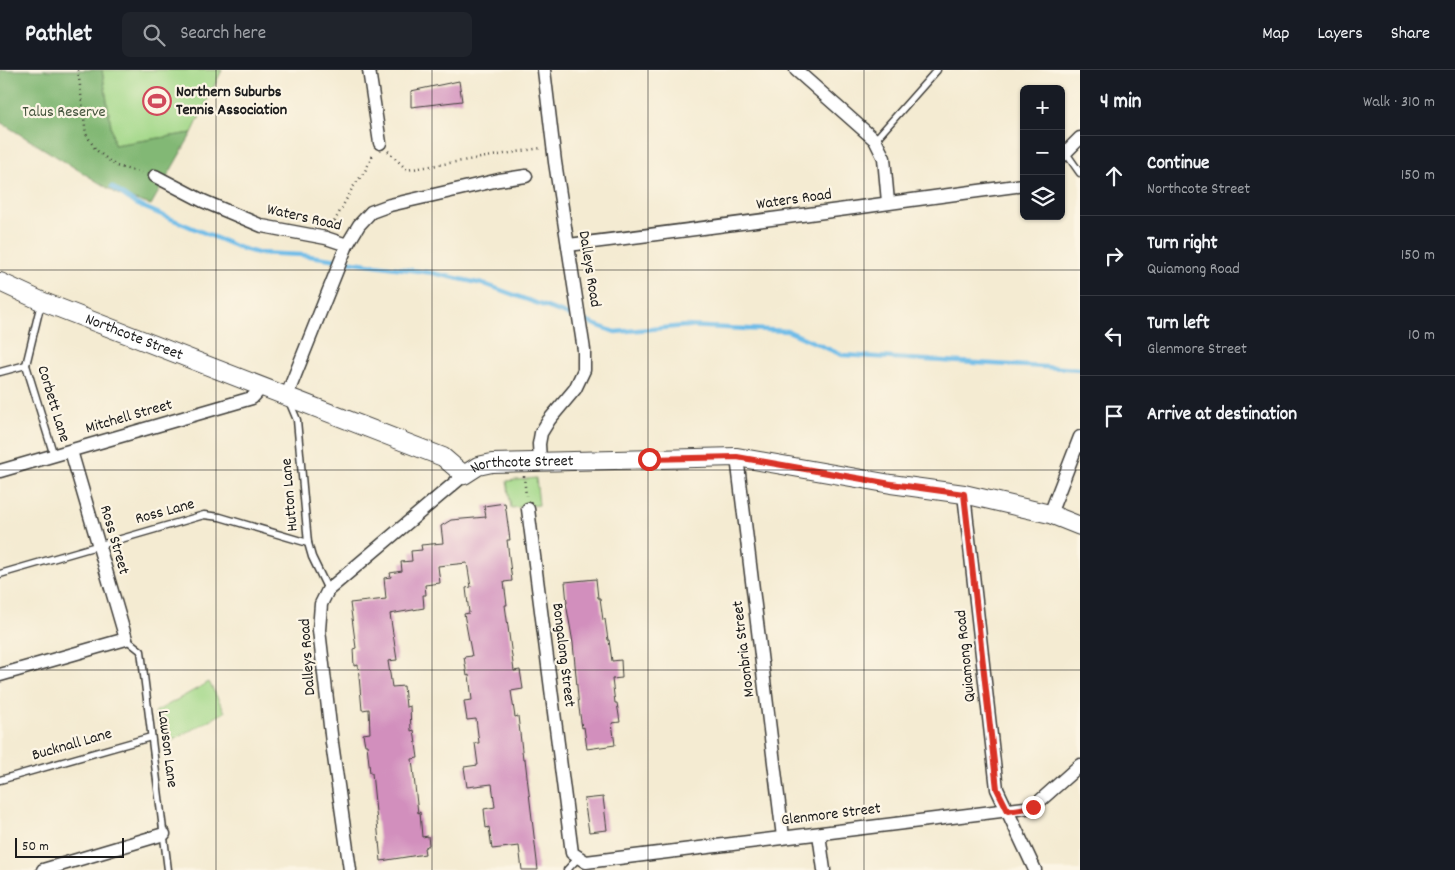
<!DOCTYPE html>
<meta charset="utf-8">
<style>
:root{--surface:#171b24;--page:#20242c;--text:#f1f3f6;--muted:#9ea1a6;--line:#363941}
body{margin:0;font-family:Dekko,sans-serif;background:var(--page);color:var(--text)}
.controls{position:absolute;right:15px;top:15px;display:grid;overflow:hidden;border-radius:8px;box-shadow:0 1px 4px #0004}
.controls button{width:45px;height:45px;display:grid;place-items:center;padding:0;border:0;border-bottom:1px solid var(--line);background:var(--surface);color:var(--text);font:25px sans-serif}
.scale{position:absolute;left:15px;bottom:12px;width:109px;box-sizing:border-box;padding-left:5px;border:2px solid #1c1c1c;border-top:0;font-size:14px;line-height:18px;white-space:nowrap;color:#1c1c1c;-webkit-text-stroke:4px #fcf5e5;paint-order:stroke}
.stop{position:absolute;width:15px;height:15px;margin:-11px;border:4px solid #d93025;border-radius:50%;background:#fff}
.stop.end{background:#d93025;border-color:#fff;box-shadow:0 1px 5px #0008}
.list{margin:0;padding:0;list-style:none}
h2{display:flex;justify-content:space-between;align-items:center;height:65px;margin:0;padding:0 20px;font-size:21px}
h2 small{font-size:16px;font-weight:400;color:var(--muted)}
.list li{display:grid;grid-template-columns:32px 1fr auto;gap:15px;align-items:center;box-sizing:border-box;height:80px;padding:0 20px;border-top:1px solid var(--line)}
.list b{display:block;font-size:19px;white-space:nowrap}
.list p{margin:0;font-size:16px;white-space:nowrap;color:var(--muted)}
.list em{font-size:16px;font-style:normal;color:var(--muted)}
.icon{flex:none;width:28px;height:28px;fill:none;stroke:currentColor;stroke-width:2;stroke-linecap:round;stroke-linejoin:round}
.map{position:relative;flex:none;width:1080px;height:800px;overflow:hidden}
header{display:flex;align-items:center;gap:30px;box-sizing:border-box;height:70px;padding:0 25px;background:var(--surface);border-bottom:1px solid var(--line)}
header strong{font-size:24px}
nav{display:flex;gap:28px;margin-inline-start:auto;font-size:18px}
.search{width:350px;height:45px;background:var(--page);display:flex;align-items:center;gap:12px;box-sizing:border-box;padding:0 18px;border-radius:8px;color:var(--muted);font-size:19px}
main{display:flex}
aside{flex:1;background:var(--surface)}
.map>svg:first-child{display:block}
</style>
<header>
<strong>Pathlet</strong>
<div class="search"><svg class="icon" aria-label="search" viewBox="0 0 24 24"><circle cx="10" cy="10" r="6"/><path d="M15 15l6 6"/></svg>Search here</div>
<nav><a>Map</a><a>Layers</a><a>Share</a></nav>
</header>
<main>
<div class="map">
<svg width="1080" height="800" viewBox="0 0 1080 800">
<rect width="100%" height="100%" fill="#fcf5e5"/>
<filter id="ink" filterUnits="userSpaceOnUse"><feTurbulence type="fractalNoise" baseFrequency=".02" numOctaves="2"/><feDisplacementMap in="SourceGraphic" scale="10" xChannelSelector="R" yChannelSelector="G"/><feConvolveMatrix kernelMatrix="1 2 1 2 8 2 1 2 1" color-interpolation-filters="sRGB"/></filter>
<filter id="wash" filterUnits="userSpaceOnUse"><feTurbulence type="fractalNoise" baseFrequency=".0096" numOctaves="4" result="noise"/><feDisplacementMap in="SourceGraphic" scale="20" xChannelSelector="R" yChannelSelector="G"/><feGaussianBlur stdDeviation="1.12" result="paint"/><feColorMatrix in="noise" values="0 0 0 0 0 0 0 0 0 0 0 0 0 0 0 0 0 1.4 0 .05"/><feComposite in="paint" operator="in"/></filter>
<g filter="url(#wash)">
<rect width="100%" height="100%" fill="#f4ebd2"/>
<g fill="#a3d889" stroke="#607a52">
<path d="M102 0H222L192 63 114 75Z"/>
<path d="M536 408 539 435 511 438 507 411Z"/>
<path d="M209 612 225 642 169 672 157 651 155 642Z"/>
</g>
<path fill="#82b875" stroke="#4f6a48" d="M0 0H102L114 75 192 63 151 135 119 125 0 52Z"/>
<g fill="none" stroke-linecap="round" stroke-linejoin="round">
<path stroke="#6ebce8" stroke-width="4.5" d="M112 117 136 134 240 178 257 183 302 185 433 203 487 215 615 262 686 256 788 261 842 285 1080 299"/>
</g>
<g id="blocks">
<g fill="#d28fbd">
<path d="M459 11 462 31 411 37V21Z"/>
<path d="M505 433 510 470H507L512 511 504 512 507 535H505L514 601 520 600 523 619 511 621 515 647 518 646 523 689H525L538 800H522L519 776 492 779 489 757 486 758 484 739 495 737 492 714 467 717 464 697 478 695 475 673H479L476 649 467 650 464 631 472 630 469 605 467 606 464 587 472 586 464 544 469 543 466 518 471 517 467 493 438 496 440 513 425 515 426 525H423L424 538 390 544 397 590 388 591 392 617 404 616 406 637 410 636 411 661 414 660 418 688 412 689 418 743 420 742 422 767 428 766 429 775 424 778 425 784 381 791 372 703H370L367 675H365L363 664 370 663 369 639 362 640 358 595 354 596 353 579 356 578 350 533 386 529 384 508 391 507 390 503 402 501 401 492 412 491 411 481 422 480 421 475 443 473 441 456 451 450 486 447 484 436Z"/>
<path d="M596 509 598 528H600L603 550 605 549 608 570H609L612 591 621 590 622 608 612 609 615 633H617L620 652 612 653 615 675 587 679 584 657 582 658 579 638 573 573 566 533H567L565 512Z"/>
<path d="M603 727 607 760 589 762 584 729Z"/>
</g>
</g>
</g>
<g filter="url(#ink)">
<use href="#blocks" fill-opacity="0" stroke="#3c3b37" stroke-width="1"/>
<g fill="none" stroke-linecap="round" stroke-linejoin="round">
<defs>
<g id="lane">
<path d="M875 70 937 0"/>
<path d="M1066 83 1080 103"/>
<path d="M41 233 26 295 54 386"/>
<path d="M0 302 26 295"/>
<path d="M289 331 297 350 308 473 312 487 328 520"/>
<path d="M0 504 204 445 220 447 308 473"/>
<path d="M126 569 141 581 168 800"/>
<path d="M0 710 151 667"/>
<path d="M567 800 579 787"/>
</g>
<g id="street">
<path d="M369 0 380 73"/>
<path d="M796 0 875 70 884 88 888 132"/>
<path d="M1061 87 1080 68"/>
<path d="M155 106 203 131 262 156 326 168 347 175 359 155 371 142 390 135 499 110 526 106"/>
<path d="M568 175C720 157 872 135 1024 115"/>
<path d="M287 325 347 175"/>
<path d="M737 387 783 767"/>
<path d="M540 391 539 374 541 363 549 350 575 319 584 300V280L555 92 544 0"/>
<path d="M0 401 252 328 263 316"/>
<path d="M964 424 997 719 1035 800"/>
<path d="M528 439 572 783 586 792 1033 737 1080 695"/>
<path d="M1050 444 1080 367"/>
<path d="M0 605 126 569 71 381"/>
<path d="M819 764 824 800"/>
<path d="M43 800 164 764"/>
<path d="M350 800 332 673 319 560 321 534 328 520 464 405"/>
</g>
<g id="secondary">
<path id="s1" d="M0 212 41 231 443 387 464 405 478 396 492 393 737 387 891 414 964 424 1050 444 1080 456"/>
</g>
</defs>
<use href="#lane" stroke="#3c3b37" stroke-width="9"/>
<use href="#street" stroke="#3c3b37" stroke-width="15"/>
<use href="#secondary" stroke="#3c3b37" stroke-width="20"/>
<g stroke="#3c3b37" stroke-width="2.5" stroke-dasharray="1 4" stroke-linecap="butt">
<path d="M78 0 86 64 96 80 116 96 142 103"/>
<path d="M388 81 407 100 541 78"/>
<path d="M332 156 353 117 365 101 373 85"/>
<path d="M524 406 526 426"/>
</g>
<use href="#lane" stroke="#fff" stroke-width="6"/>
<use href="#street" stroke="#fff" stroke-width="12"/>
<use href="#secondary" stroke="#fff" stroke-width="18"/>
</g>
</g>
<g fill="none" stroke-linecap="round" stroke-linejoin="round" filter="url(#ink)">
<path stroke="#d93025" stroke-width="6" d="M649 389 737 387 891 414 964 424 997 719 1008 741 1033 737"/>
</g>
<path fill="none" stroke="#1c1c1c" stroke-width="1" stroke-opacity="0.55" d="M216 0V800M432 0V800M648 0V800M864 0V800M0 200H1080M0 400H1080M0 600H1080"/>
<defs>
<symbol id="stadium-ring" viewBox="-11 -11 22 22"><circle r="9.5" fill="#fcf5e5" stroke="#d1495b" stroke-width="1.5"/><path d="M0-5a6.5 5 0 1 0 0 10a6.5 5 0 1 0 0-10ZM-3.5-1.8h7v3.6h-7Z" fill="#d1495b"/></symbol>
</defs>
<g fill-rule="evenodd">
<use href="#stadium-ring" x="141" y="15" width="32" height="32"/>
</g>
<g text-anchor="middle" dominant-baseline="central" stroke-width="4.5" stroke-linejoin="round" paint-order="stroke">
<g font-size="16" font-weight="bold" fill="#1c1c1c" stroke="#fcf5e5" text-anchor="start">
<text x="176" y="22">Northern Suburbs<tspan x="176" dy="18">Tennis Association</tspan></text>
</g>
<g font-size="16" fill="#44543d" stroke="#fcf5e5">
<text x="64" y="42">Talus Reserve</text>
</g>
<g font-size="16" fill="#1c1c1c" stroke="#fcf5e5">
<text transform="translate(794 130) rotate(-8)">Waters Road</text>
<text transform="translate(304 148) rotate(13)">Waters Road</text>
<text transform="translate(589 199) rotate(81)">Dalleys Road</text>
<text stroke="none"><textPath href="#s1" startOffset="145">Northcote Street</textPath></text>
<text transform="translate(53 334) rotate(73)">Corbett Lane</text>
<text transform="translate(129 347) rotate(-16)">Mitchell Street</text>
<text stroke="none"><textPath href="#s1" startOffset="565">Northcote Street</textPath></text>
<text transform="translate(290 425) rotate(-95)">Hutton Lane</text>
<text transform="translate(165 442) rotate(-15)">Ross Lane</text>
<text transform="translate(114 470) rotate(74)">Ross Street</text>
<text transform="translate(744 579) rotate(-97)">Moonbria Street</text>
<text transform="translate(563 585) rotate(83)">Bongalong Street</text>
<text transform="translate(966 586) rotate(-96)">Quiamong Road</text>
<text transform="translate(308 587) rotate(-94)">Dalleys Road</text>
<text transform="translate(72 675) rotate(-16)">Bucknall Lane</text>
<text transform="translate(167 679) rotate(83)">Lawson Lane</text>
<text transform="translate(831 745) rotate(-7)">Glenmore Street</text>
</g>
</g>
</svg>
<div class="controls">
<button>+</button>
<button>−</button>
<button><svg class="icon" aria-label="layers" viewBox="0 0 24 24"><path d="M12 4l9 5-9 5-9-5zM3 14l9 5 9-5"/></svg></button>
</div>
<div class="scale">50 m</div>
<div class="stop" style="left:649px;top:389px"></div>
<div class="stop end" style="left:1033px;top:737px"></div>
</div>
<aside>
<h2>4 min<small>Walk · 310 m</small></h2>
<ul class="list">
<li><svg class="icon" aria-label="ahead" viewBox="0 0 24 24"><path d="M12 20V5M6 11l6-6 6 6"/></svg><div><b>Continue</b><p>Northcote Street</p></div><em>150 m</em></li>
<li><svg class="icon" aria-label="right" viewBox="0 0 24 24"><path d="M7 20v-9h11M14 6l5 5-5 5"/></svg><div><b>Turn right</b><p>Quiamong Road</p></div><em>150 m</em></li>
<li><svg class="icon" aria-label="left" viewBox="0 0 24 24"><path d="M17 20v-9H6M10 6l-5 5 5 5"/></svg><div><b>Turn left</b><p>Glenmore Street</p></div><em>10 m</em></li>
<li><svg class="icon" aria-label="arrive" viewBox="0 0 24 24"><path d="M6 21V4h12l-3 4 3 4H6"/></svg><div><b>Arrive at destination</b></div></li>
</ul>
</aside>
</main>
